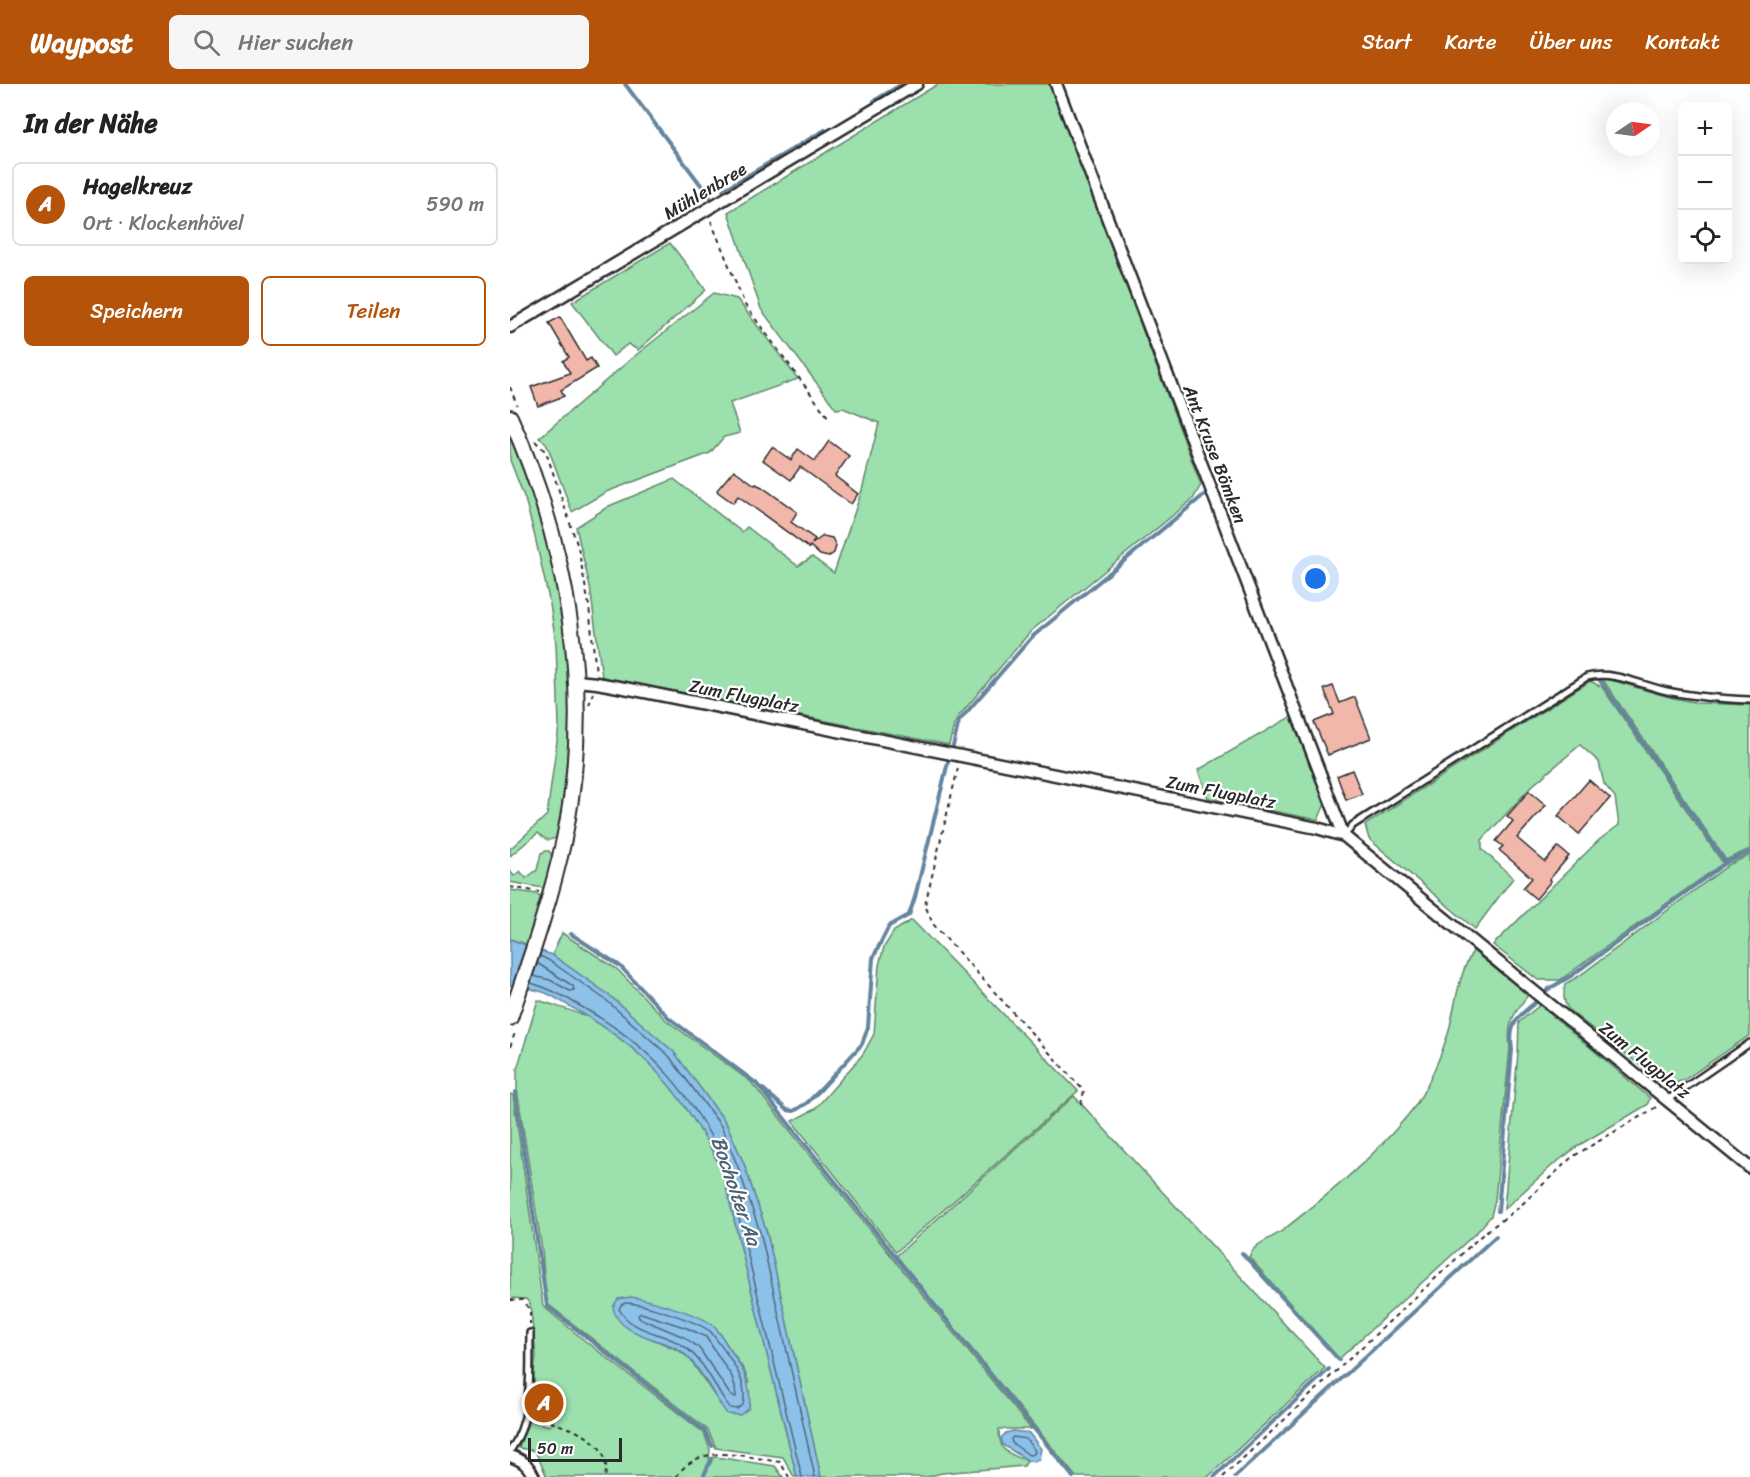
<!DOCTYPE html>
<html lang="de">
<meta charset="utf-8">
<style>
:root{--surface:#fff;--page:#f6f6f6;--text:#222;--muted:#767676;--line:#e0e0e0;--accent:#b45309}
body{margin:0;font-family:Sriracha,sans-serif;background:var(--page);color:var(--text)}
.controls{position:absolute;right:18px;top:18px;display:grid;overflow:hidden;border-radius:9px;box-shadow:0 6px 24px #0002}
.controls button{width:54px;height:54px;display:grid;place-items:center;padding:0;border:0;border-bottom:2px solid var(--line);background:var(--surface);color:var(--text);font:30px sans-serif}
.compass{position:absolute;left:1096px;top:18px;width:54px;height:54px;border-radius:50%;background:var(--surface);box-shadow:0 6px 24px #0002;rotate:77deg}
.scale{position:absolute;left:18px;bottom:15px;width:94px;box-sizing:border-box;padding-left:6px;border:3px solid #2b2b2b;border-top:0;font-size:16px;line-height:21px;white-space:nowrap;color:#2b2b2b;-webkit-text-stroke:4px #fff;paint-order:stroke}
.you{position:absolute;left:806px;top:495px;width:21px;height:21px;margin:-15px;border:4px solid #fff;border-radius:50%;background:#1a73e8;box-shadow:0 0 0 9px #1a73e833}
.badge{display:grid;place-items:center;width:39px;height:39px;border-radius:50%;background:var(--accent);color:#fff;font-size:20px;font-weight:700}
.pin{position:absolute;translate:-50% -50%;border:3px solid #fff;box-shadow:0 2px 6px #0006}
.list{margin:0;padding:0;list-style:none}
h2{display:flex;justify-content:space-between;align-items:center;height:78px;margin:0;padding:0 24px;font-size:26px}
h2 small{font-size:20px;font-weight:400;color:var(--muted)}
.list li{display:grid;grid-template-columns:39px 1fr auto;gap:18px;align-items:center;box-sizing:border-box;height:84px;margin:0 12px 12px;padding:0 12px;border:2px solid var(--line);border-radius:9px}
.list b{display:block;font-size:22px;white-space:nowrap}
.list p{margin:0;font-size:20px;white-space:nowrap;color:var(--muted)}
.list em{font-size:20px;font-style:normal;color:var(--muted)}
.actions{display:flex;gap:12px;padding:18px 24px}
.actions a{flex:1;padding:14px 0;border:2px solid var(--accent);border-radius:9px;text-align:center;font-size:21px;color:var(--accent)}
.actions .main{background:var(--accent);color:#fff}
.icon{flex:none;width:33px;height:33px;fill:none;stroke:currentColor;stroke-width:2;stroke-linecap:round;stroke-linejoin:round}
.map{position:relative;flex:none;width:1240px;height:1393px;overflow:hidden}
header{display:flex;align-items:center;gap:36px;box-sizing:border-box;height:84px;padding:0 30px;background:var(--accent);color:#fff}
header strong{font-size:28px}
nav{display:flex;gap:33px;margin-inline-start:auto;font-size:21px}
.search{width:420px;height:54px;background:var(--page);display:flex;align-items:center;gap:15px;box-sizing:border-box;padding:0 21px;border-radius:9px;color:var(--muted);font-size:22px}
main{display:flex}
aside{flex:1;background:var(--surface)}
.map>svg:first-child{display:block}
</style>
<header>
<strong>Waypost</strong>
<div class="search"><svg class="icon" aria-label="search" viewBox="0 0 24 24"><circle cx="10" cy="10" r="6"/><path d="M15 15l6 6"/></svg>Hier suchen</div>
<nav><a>Start</a><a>Karte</a><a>Über uns</a><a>Kontakt</a></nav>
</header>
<main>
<aside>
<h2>In der Nähe<small></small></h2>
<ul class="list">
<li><span class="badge">A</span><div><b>Hagelkreuz</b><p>Ort · Klockenhövel</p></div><em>590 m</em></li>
</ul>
<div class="actions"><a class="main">Speichern</a><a>Teilen</a></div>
</aside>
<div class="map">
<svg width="1240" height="1393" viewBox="0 0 1240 1393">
<rect width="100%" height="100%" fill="#fff"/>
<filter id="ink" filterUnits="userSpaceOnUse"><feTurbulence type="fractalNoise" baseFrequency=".0167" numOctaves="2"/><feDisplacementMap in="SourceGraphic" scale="12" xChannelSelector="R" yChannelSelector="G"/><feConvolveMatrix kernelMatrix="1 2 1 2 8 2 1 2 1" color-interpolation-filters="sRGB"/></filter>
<g filter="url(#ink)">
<g fill="#9be0ad" stroke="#63866c" stroke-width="1.5" fill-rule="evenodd">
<path d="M428 0H540L691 401 683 415 521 547 449 632 444 641 439 661 92 593 80 503 66 443 99 422 164 395 232 448 237 443 288 482 302 473 324 489 352 406 369 339 333 324 326 325 251 225 218 128Z"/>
<path d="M160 159 196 206 128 266 118 260 103 272 62 218Z"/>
<path d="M204 209 227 215 288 295 220 319 230 349 214 353 200 369 96 408 62 428 39 366 35 358 29 354 121 275Z"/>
<path d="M0 347C10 374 22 401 30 428 65 535 65 642 48 752 39 759 35 756 28 749L0 772V765L37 731 49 642 46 560 40 520 25 453 15 415 0 376Z"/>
<path d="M1091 593 1159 613 1188 619 1240 621V765L1216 776Z"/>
<path d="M1080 597 1092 603 1213 779 1050 896H1028L983 861 1089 756 1109 741 1105 713 1094 700 1089 678 1070 661 1022 702 972 756V765L1003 794 965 845 859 755 855 741Z"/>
<path d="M782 632 815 720 808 736 698 714 688 686Z"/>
<path d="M35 767H39L43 773 36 802 33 804 0 798V787L4 792 10 787 16 794 27 786 31 769Z"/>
<path d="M1240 771V951L1174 996 1157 1002 1061 928C1053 919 1053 912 1055 900L1069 892 1220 780Z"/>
<path d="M0 806 27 810 32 813 21 850 16 860 0 855Z"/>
<path d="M402 836 568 1007 386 1168 282 1037 305 1025 353 970 364 950 369 881 374 863 384 847Z"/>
<path d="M52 849 107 885 156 936 241 998 521 1345H489C489 1368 497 1369 517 1377L514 1382 432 1389 417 1393H311L257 1149 234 1080 216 1039 163 968 99 911 42 871Z"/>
<path d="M963 867 1018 911C1003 931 997 938 1000 964L985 1116 981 1132 968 1147 829 1275 739 1173C745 1157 761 1156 773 1146 818 1111 862 1075 898 1031 915 1011 930 975 938 950 946 920 947 894 963 867Z"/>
<path d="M28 916C45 922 64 927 81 934 89 938 96 945 104 950 154 985 185 1032 212 1086L287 1393H284L273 1373 206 1364 198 1346 39 1221 36 1215 32 1166 7 1005V985ZM206 1244 234 1286 239 1299 210 1320 180 1275 168 1266 124 1247Z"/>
<path d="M1030 921 1140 1014 1137 1021 1071 1060 1044 1080 994 1125 1008 969 1009 938Z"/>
<path d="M0 1010 3 1011 33 1222 74 1256 194 1349 200 1366 199 1374 206 1373 265 1382 273 1393H37L25 1367 9 1364C12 1356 14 1341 18 1336L40 1342 43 1324 36 1307 21 1305 26 1272 20 1220 16 1215 0 1214Z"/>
<path d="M564 1012 815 1284 698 1393H566L386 1172Z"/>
</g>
<g fill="#8cc1ea" stroke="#65859e" stroke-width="1.5">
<path d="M0 855 42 871 99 911 164 968 216 1039 234 1080 257 1149 311 1393H287L212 1086C176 1014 140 968 68 927 58 922 47 914 36 909 25 905 12 903 0 901Z"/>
<path d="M121 1213C140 1216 185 1229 200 1239 208 1244 212 1253 217 1261 230 1281 243 1298 239 1324L230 1331 217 1330C202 1310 188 1276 166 1264 146 1254 107 1250 103 1223L108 1215Z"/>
<path d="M503 1347 519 1349 531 1365 529 1375 523 1378 517 1376 493 1361 491 1354 496 1349Z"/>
</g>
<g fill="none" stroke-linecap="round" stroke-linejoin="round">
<g stroke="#526777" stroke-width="1.5">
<path d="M30 872 40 877 96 916 159 972 211 1042 228 1083 251 1151 305 1393"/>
<path d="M23 892 40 896 60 907 64 906 63 902 27 879"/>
<path d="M21 899C39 904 54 912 70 922 141 961 184 1011 217 1085L292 1393"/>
<path d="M115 1219C131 1218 189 1238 201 1248 215 1268 240 1295 233 1321L227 1325 220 1324C205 1304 194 1275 172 1261 152 1248 121 1248 109 1225L111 1221Z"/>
<path d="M131 1229 177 1244 196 1253 222 1293 225 1302 226 1313 221 1312 189 1264 174 1253 129 1234 128 1231Z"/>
<path d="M503 1353 516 1355 525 1367 524 1370 519 1371 502 1359 501 1355Z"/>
</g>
<g stroke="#65859e" stroke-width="4">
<path d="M115 0 200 113"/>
<path d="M364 17 392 0"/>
<path d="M213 106 315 46"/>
<path d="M1089 595 1216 779"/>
<path d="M443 662 449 637 522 553 695 410"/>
<path d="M61 850 110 882 159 934 246 999 563 1393"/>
<path d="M1037 906 1061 892 1217 778 1240 768"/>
<path d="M253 1005 277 1026 284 1027 297 1019 312 1004 352 960 358 943 363 874 379 842 399 831 405 813 439 674"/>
<path d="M5 1008 37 1222 195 1347 202 1362"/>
<path d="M988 1127 1002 966C998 940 1007 933 1026 918"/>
<path d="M732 1169 829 1276"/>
<path d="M193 1393 201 1376"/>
<path d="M704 1393 819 1285"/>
<path d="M725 1393 986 1152"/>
</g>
</g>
<g fill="#f1b7aa" stroke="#2b2b2b" stroke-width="1.5">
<path d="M50 233 76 277 81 274 87 284 51 306 54 312 28 322 21 303 60 289 53 277 59 273 39 239Z"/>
<path d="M319 357 339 372 325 392 348 410 341 420 290 383 281 396 253 376 262 363 281 376 288 365 305 377Z"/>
<path d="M224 386 245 401 246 400 252 403 287 428 281 438 305 455 302 460 313 452 322 454 326 462 324 469 318 473 310 471 300 462 299 464 228 412 223 419 208 408 207 406Z"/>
<path d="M823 602 830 619 845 613 861 654 818 671 804 638 824 630 814 605Z"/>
<path d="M842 686 852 710 836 716 827 692Z"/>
<path d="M1079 696 1100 714 1069 750 1048 732Z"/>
<path d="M1019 707 1036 721 1007 754 1035 778 1048 763 1059 772 1039 796 1041 797 1026 815 1013 804 1022 794 989 766 993 762 986 757 1003 737 997 732Z"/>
</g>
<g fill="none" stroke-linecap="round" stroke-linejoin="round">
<defs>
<g id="service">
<path d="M834 752 843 741 1077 593C1106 586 1133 603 1162 608 1187 613 1214 615 1240 616"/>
<path d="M1157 1016 1240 959"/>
<path d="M0 1367C24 1334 19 1288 20 1249"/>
</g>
<g id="minor">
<path d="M546 0 834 752"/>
<path d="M0 243 407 0"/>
<path d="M66 597 87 599 125 606 807 744 834 752 1240 1084"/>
<path d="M0 1372C13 1376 18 1381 24 1393"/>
</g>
<path id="tertiary" d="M0 333C59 464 84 613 54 755 41 816 20 875 0 934"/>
</defs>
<use href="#service" stroke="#2b2b2b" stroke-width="10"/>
<use href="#minor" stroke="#2b2b2b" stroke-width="15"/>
<use href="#tertiary" stroke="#2b2b2b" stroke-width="18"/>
<g stroke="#2b2b2b" stroke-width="2" stroke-dasharray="4.5 4.5" stroke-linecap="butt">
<path d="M201 137 235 221 318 333"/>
<path d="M0 303 7 321"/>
<path d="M25 357 36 368 68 463 79 522 86 589"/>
<path d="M79 621 83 609"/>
<path d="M448 684 415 821 423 840 574 1007 571 1020"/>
<path d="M0 803 29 808"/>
<path d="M0 963 6 946"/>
<path d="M0 1216H13L20 1227V1240"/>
<path d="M23 1333C53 1342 104 1352 95 1393"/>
<path d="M166 1393C190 1357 235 1373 270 1378L279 1393"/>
<path d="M713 1393 974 1149 1007 1125 1062 1073 1148 1022"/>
</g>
<use href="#service" stroke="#fff" stroke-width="5"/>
<use href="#minor" stroke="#fff" stroke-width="10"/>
<use href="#tertiary" stroke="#fff" stroke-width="14"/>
</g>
</g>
<g text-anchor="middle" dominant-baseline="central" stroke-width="4.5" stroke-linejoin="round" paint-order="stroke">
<g font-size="18" fill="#2b2b2b" stroke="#fff">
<text transform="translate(195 107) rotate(-31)">Mühlenbree</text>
<text transform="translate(705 370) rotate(69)">Ant Kruse Bömken</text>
<text transform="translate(234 612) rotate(11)">Zum Flugplatz</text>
<text transform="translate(711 708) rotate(11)">Zum Flugplatz</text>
<text transform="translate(1135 976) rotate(39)">Zum Flugplatz</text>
</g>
<g font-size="20" font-style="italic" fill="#4d606e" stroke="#fff">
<text transform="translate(226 1107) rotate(71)">Bocholter Aa</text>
</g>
</g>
</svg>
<div class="controls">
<button>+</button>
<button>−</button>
<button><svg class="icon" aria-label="locate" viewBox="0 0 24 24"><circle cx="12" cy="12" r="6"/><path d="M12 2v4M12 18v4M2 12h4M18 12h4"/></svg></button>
</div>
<svg class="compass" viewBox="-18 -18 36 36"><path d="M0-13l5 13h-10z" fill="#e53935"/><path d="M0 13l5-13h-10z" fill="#767676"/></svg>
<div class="scale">50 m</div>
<div class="you"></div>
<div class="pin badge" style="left:34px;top:1319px">A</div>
</div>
</main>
